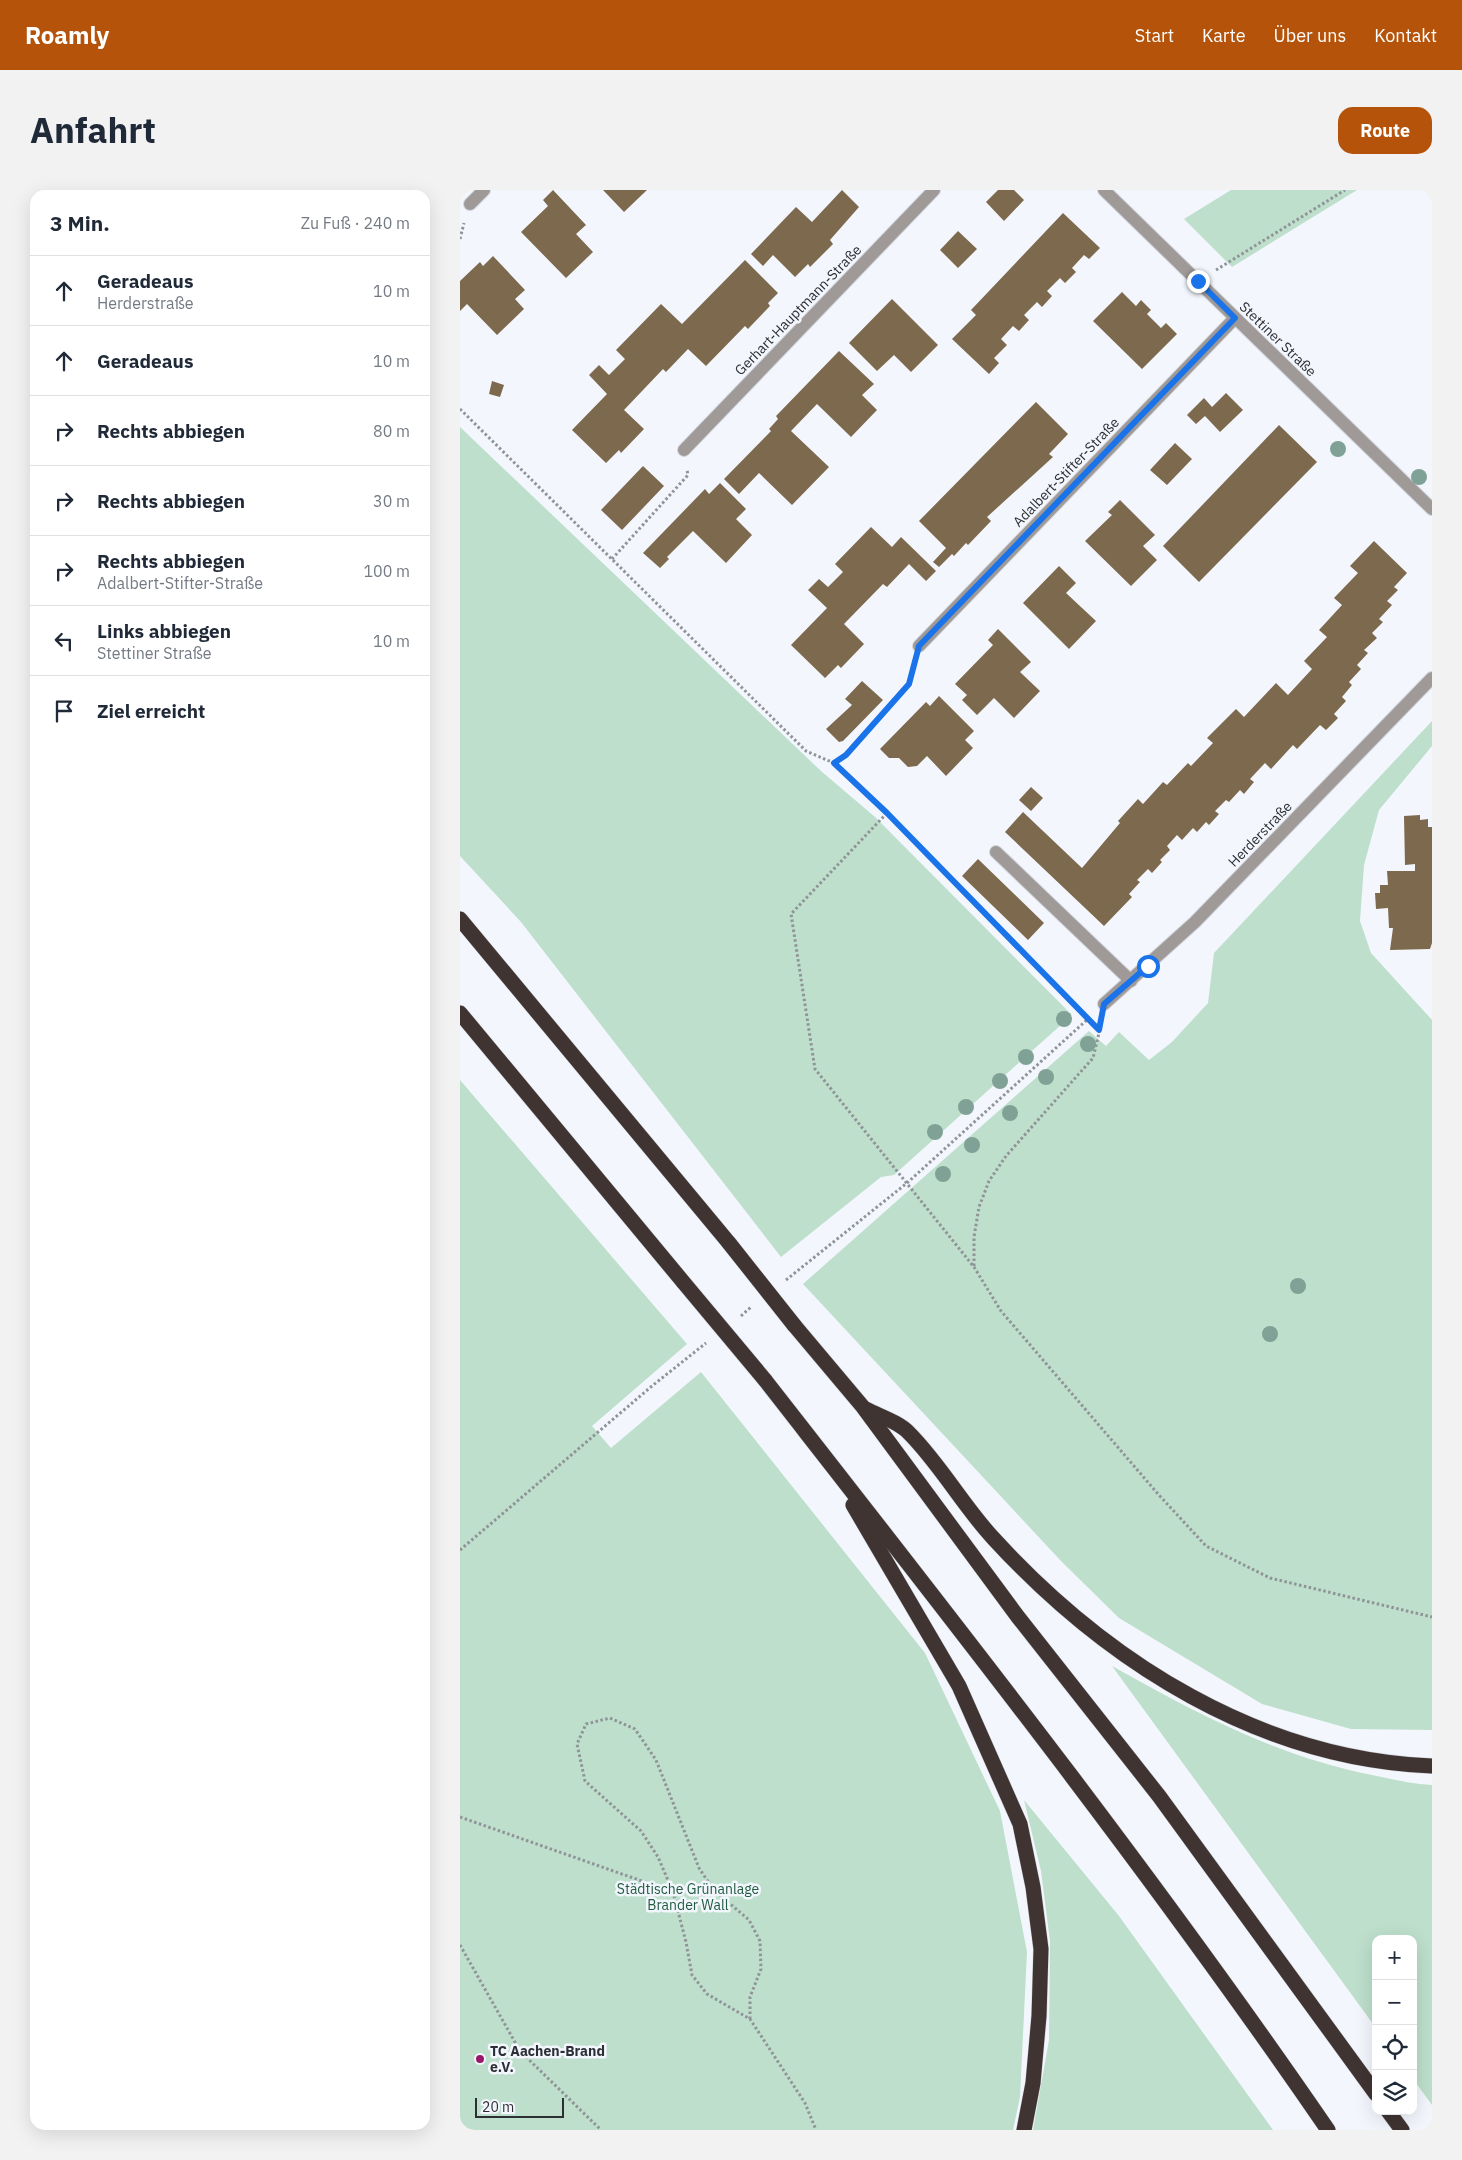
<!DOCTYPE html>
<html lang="de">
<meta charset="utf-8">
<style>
:root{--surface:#fff;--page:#f2f2f3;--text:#1f2937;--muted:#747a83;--line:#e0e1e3;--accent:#b45309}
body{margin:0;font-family:"IBM Plex Sans",sans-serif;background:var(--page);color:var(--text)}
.controls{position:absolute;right:15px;bottom:15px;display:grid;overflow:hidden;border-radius:10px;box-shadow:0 5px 20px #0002}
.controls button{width:45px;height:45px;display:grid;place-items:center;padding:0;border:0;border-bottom:1px solid var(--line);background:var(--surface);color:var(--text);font:25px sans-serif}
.scale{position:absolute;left:15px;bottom:12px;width:89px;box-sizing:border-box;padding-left:5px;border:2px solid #2c2f33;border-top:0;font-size:14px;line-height:18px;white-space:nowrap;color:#2c2f33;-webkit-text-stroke:4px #f3f7fd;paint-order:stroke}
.stop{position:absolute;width:15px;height:15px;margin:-11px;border:4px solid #1a73e8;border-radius:50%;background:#fff}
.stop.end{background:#1a73e8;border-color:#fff;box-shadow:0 1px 5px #0008}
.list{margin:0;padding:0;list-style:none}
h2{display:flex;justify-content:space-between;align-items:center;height:65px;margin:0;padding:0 20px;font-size:21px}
h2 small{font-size:16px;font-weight:400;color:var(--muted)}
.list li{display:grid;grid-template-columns:32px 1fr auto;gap:15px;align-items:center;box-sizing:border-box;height:70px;padding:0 20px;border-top:1px solid var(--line)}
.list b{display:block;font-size:19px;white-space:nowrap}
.list p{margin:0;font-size:16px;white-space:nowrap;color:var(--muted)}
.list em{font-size:16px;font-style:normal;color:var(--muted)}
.icon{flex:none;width:28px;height:28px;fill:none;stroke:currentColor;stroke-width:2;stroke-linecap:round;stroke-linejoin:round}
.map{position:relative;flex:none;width:972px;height:1940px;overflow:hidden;border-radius:15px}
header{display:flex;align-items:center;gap:30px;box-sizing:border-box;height:70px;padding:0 25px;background:var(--accent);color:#fff}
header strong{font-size:24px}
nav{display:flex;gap:28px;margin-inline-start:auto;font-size:18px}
.intro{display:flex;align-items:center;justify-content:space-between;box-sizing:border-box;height:120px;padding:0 30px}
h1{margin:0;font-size:35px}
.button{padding:12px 22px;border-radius:15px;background:var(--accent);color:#fff;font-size:18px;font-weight:700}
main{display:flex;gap:30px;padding:0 30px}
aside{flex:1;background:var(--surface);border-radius:15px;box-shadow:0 5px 20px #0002}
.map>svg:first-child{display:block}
</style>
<header>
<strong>Roamly</strong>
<nav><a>Start</a><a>Karte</a><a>Über uns</a><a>Kontakt</a></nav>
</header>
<div class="intro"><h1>Anfahrt</h1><a class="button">Route</a></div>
<main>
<aside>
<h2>3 Min.<small>Zu Fuß · 240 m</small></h2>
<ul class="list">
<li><svg class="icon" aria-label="ahead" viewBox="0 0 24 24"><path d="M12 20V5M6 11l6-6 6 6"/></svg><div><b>Geradeaus</b><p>Herderstraße</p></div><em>10 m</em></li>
<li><svg class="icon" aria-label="ahead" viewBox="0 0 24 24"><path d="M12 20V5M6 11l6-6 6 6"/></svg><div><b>Geradeaus</b></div><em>10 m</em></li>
<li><svg class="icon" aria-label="right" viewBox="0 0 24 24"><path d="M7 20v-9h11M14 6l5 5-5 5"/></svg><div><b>Rechts abbiegen</b></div><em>80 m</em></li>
<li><svg class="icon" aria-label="right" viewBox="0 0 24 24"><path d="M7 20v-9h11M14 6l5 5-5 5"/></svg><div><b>Rechts abbiegen</b></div><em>30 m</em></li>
<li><svg class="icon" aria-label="right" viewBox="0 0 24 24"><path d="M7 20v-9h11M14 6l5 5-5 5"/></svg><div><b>Rechts abbiegen</b><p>Adalbert-Stifter-Straße</p></div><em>100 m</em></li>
<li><svg class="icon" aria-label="left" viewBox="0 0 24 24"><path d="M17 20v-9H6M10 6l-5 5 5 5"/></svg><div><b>Links abbiegen</b><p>Stettiner Straße</p></div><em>10 m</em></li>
<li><svg class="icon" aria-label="arrive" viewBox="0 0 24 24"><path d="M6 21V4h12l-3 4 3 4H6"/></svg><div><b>Ziel erreicht</b></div></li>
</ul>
</aside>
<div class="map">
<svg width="972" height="1940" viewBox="0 0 972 1940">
<rect width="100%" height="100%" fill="#f3f7fd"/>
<g fill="#bddfcb">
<path d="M771 0H897L772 77 724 29Z"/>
<path d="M0 237 361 581 415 627 612 825 434 985 421 987 321 1067 61 732 0 666Z"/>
<path d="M972 531V556L919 620 904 675 900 731 911 763 972 830V1540L891 1539 802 1514 659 1428 601 1371 343 1094 629 841 646 856 659 842 689 870 712 852 748 813 754 763Z"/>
<path d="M0 890 227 1154 132 1236 151 1258 241 1182 465 1463 540 1621 567 1762 560 1907 553 1940H0Z"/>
<path d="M652 1476C738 1524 814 1565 912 1585 932 1589 951 1594 972 1595V1915L953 1889V1749H916V1838Z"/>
<path d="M564 1610 659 1726 813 1940H573L589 1850 590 1751 581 1681Z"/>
</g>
<g fill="#7d694d">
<path d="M93 0 126 35 116 44 133 62 106 88 61 42 88 16 83 10Z"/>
<path d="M143 0H187L164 22Z"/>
<path d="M382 0 399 17 370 50 373 54 350 77 348 74 335 87 313 65 303 76 291 64 336 17 352 32Z"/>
<path d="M538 0H554L564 10 544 31 526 12Z"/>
<path d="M603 23 640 58 629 69 624 65 612 78 616 82 605 93 600 88 587 101 592 106 582 117 577 112 564 125 569 130 559 141 553 136 541 149 547 155 534 168 539 173 529 184 492 149 516 125 511 120Z"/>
<path d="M498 41 517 59 498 78 480 60Z"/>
<path d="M33 66 65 100 55 109 64 119 37 145 7 114 0 121V91L20 72 23 76Z"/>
<path d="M285 70 318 103 308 113 310 116 288 139 285 136 246 176 228 159 206 182 203 179 164 220 184 239 161 263 159 260 146 273 112 240 147 204 129 185 139 175 149 185 165 169 156 160 201 114 222 134Z"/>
<path d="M662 102 676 116 681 110 691 120 687 124 701 138 706 133 717 144 682 179 633 131Z"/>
<path d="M432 109 478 155 451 182 434 165 417 181 389 153Z"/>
<path d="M379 161 414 194 402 205 417 220 391 247 357 214 331 241 369 277 332 315 299 283 279 304 264 289 311 241 309 239 318 229 316 226Z"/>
<path d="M32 191 44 195 40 207 29 204Z"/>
<path d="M766 203 783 220 760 242 745 226 736 234 727 225 744 208 752 217Z"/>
<path d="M576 212 608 244 589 264 593 267 527 327 531 331 508 355 506 353 494 366 492 364 479 377 473 372 486 358 459 331Z"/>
<path d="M819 235 857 272 739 392 703 356Z"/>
<path d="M715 253 732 269 707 295 690 280Z"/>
<path d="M183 276 204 296 162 340 141 320Z"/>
<path d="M260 293 286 319 276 329 292 345 266 373 233 341 207 367 209 369 200 378 183 363 245 299 249 304Z"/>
<path d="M660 310 695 345 683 356 697 370 671 396 625 351 652 325 648 322Z"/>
<path d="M411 337 432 357 441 347 476 381 466 391 449 374 427 397 423 394 384 434 404 454 381 478 378 475 365 488 331 455 367 418 348 400 359 389 368 397 383 382 375 374Z"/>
<path d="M914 351 947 383 934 397 938 400 927 411 932 415 919 429 923 432 912 443 917 448 904 460 908 463 897 475 901 479 889 492 892 495 882 507 886 511 874 524 878 528 866 540 860 535 837 559 833 555 811 579 805 573 790 589 794 592 784 604 780 600 769 612 766 610 755 621 759 624 749 635 746 632 737 642 733 638 722 650 717 645 707 656 710 660 700 670 702 672 692 683 688 679 677 690 680 692 669 704 672 707 644 736 545 642 563 622 622 678 660 633 658 631 678 609 683 614 703 592 707 595 728 573 731 576 753 553 747 548 776 519 784 527 816 493 828 505 852 479 844 471 867 447 859 440 882 415 874 408 898 383 890 376Z"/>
<path d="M599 376 616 393 606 403 636 431 609 459 563 413Z"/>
<path d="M538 439 571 472 560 482 580 501 554 528 534 508 517 525 502 510 507 505 495 494 533 455 528 450Z"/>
<path d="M402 491 423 510 383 551 379 552 366 539 392 515 385 509Z"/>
<path d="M479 506 514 541 505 550 513 558 486 586 467 566 457 576 448 577 439 568H429L420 559 466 512 470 516Z"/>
<path d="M571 597 583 608 571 621 559 610Z"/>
<path d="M960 625V630L968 629V637H972V753L970 759 930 760 933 738H929L928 718 916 719 915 703H920V695H928L927 681H955V674L945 675 944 626Z"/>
<path d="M518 669 584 733 568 750 502 686Z"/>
</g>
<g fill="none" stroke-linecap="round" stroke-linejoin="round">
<defs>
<g id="minor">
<path d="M644 0 972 319"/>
<path d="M10 14 24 0"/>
<path d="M224 260 474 0"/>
<path d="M459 456 775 128"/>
<path d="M536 662 671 791"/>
<path d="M644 814 735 732 972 488"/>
</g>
<g id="highway">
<path d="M0 729 269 1053"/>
<path d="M0 823 224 1093"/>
<path d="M334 1135 403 1217 558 1427 699 1606 916 1904"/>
<path d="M305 1190C497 1436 691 1682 868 1940"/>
<path d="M406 1219C419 1226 439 1232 449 1243 481 1275 503 1316 534 1349 648 1473 800 1569 972 1576"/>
<path d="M393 1315 499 1496 560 1634 573 1697 581 1759 579 1826 573 1893 564 1940"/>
<path d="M928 1921 942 1940"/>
</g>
</defs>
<use href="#minor" stroke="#cfd3d9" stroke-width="14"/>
<use href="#highway" stroke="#cfd3d9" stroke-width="16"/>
<g stroke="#909398" stroke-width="3" stroke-dasharray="2.5 2.5" stroke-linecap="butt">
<path d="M0 49 4 33"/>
<path d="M756 80 885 0"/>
<path d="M0 219 346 561 374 573 427 623 624 825"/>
<path d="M152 369 228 285 227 280"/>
<path d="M374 573 386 565 449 495 454 476"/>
<path d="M427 623 331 724 355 879 514 1077 541 1121 698 1304 746 1356 810 1388 972 1427"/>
<path d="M634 834 639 840"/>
<path d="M514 1076V1047L519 1017 529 991 546 966 633 868 640 839"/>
<path d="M326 1090 447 993 629 828"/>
<path d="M281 1126 291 1117"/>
<path d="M0 1360 192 1196 246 1153"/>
<path d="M0 1627 213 1702"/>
<path d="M0 1755 60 1861 141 1940"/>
<path d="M290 1829V1807L301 1779 300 1751 289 1730 253 1699 239 1678 196 1570 175 1539 150 1528 126 1534 117 1554 125 1591 181 1641 198 1667 213 1702 226 1752 232 1785 247 1804 290 1829 345 1913 356 1940"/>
</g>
<use href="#minor" stroke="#9f9997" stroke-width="12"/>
<use href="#highway" stroke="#3f3432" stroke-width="15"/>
<defs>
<g id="highway-bridge">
<path d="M269 1053 334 1135"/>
<path d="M224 1093 305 1190"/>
</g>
</defs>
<use href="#highway-bridge" stroke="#cfd3d9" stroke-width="16" stroke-linecap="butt"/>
<use href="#highway-bridge" stroke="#3f3432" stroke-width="15"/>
</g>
<g fill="#80a296">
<circle cx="878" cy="259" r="8"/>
<circle cx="959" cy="287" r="8"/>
<circle cx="604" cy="829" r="8"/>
<circle cx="628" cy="854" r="8"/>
<circle cx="566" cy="867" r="8"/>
<circle cx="586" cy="887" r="8"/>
<circle cx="540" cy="891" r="8"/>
<circle cx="506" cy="917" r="8"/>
<circle cx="550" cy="923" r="8"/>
<circle cx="475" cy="942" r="8"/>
<circle cx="512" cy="955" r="8"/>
<circle cx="483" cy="984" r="8"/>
<circle cx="838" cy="1096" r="8"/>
<circle cx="810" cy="1144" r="8"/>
</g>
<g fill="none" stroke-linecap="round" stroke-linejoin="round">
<path stroke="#1a73e8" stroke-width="6" d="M688 776 644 814 639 840 427 623 374 573 386 565 449 494 459 456 775 128 738 91"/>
</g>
<circle fill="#9a166a" stroke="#f3f7fd" stroke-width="2" cx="20" cy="1869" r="5"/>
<g text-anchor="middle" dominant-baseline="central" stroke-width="5" stroke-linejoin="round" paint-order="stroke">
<g font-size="14" fill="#2c2f33" stroke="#f3f7fd">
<text transform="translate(338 120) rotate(-46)">Gerhart-Hauptmann-Straße</text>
<text transform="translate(818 149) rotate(44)">Stettiner Straße</text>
<text transform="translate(606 282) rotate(-46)">Adalbert-Stifter-Straße</text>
<text transform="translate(800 644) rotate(-46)">Herderstraße</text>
</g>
<g font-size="14" fill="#225d41" stroke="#f3f7fd">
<text x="228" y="1699">Städtische Grünanlage<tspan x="228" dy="16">Brander Wall</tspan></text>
</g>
<g font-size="14" font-weight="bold" fill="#2c2f33" stroke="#f3f7fd" text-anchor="start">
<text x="30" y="1861">TC Aachen-Brand<tspan x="30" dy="16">e.V.</tspan></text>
</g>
</g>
</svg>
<div class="controls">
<button>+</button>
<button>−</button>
<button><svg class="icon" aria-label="locate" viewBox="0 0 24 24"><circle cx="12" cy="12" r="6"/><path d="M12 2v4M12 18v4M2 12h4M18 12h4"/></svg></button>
<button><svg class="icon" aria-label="layers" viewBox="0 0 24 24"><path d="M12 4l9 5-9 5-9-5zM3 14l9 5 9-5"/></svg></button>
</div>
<div class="scale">20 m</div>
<div class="stop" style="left:688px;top:776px"></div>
<div class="stop end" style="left:738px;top:91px"></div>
</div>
</main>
